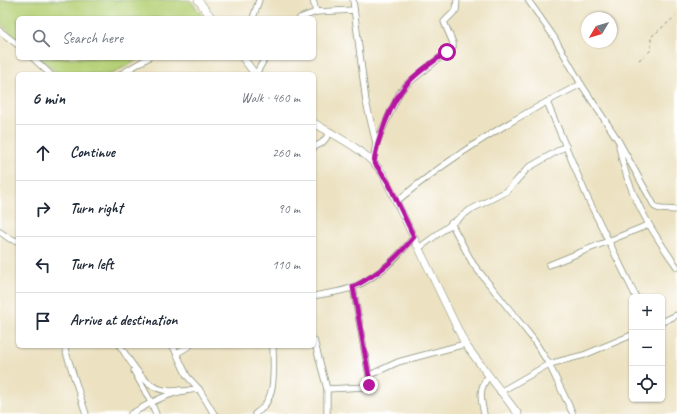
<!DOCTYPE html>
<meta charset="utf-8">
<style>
:root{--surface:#fff;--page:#f2f2f3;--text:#1f2937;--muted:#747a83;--line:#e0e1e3}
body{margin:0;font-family:Caveat,sans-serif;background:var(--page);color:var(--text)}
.controls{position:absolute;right:12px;bottom:12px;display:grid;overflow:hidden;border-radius:6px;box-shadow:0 1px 3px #0004}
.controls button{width:36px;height:36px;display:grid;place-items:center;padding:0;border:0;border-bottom:1px solid var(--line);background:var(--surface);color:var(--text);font:20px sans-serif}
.compass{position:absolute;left:581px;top:12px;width:36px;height:36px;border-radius:50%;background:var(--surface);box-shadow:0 1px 3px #0004;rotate:232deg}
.stop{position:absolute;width:12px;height:12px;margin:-9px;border:3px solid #b5179e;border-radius:50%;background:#fff}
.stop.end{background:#b5179e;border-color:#fff;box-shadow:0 1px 4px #0008}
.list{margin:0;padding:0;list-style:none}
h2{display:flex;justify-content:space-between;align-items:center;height:52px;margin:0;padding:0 16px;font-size:17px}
h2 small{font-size:13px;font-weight:400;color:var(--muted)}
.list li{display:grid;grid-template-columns:26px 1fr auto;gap:12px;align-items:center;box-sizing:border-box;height:56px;padding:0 16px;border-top:1px solid var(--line)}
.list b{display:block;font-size:15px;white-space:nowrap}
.list em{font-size:13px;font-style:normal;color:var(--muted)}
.icon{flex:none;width:22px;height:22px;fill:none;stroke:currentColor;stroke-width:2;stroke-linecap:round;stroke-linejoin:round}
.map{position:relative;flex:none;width:677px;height:414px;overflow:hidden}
.search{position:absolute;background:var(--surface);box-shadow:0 1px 3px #0004;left:16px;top:16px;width:300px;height:44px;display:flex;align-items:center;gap:10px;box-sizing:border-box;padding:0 14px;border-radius:6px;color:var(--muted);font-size:15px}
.panel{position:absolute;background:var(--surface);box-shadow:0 1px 3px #0004;left:16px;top:72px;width:300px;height:276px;border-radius:6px}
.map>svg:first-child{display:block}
</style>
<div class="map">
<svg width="677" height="414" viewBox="0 0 677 414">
<rect width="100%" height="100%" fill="#fff"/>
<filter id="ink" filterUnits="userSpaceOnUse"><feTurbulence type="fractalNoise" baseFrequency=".025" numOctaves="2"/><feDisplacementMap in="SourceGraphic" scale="8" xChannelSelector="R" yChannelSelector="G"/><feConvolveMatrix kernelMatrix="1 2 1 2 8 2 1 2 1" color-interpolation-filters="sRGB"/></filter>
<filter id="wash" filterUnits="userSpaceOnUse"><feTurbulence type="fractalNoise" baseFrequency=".012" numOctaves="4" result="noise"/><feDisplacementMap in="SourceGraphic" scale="16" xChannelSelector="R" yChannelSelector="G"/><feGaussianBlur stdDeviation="0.9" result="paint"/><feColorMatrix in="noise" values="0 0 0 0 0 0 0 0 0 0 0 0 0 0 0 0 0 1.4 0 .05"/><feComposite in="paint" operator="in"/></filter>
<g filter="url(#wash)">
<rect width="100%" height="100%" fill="#ece2c2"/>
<g fill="#b5d076" stroke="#6a8655">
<path d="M0 0H190L204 18H18V39L0 23Z"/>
<path d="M40 58H140L112 74H58Z"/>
</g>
</g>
<g filter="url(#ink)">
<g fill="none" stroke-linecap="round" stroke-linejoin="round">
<defs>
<g id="minor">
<path d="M313 0 316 12 354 10"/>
<path d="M353 0 366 102 376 143"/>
<path d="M528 0 554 37 581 84 618 140 655 207 660 209 677 210"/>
<path d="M253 18 259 0"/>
<path d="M300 18 316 12"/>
<path d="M0 31 18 45"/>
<path d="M33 58 50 74"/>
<path d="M121 74 148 58"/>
<path d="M256 74 265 58"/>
<path d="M547 102 588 199 636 297"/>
<path d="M619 146C627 192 650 229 677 267"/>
<path d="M314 147 322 143 331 132"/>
<path d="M373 162 376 143 400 92 406 85 453 47V43L444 22 456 10 457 0"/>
<path d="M397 201C455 153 514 118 581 84"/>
<path d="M451 223 473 264 533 339 549 364 573 414"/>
<path d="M0 232 10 239 18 241"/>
<path d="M419 248 470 210 507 191 528 168 566 146"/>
<path d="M549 265 648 225"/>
<path d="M314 296C327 293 342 292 354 287 379 276 397 258 414 237"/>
<path d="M662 322 677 315"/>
<path d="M314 340 327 389V414"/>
<path d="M64 346 86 414"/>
<path d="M120 346C135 368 149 397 180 390"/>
<path d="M173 346 187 376 199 389 214 414"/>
<path d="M177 353 189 346"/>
<path d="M134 371 151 402 156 414"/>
<path d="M370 375 398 362 465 344"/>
<path d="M327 389 366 387 370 382 353 287"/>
<path d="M500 392 549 364 584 355 632 335"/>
<path d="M131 414C155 400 171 391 199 389"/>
<path d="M255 414C278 400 273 370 273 346"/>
<path d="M484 414C481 399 478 390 488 377"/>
</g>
<g id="tertiary">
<path d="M198 0 212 18"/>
<path d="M243 58 255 74"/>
<path d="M314 123C339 138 366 150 383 174L465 344 518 414"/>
</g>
</defs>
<use href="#minor" stroke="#86907b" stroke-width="7"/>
<use href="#tertiary" stroke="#86907b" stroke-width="8"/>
<path stroke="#86907b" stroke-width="1" stroke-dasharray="3 3" stroke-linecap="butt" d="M639 60 651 50V37L677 15"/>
<use href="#minor" stroke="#fff" stroke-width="5.5"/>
<use href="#tertiary" stroke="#fff" stroke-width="7"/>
</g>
</g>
<g fill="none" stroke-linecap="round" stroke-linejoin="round" filter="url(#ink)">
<path stroke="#b5179e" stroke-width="5" d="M369 385 370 382 353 287C380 273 395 260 414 237L388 182 374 162C377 140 391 102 406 85 417 72 433 62 447 52"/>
</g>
</svg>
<div class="controls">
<button>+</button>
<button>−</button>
<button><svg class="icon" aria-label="locate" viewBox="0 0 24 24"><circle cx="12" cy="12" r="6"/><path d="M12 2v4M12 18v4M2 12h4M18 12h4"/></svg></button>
</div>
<svg class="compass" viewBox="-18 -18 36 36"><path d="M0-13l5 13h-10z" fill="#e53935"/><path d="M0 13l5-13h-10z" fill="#747a83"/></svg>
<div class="stop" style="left:447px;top:52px"></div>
<div class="stop end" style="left:369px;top:385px"></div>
<div class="search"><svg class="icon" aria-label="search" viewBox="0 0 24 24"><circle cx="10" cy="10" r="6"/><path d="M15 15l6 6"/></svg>Search here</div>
<section class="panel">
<h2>6 min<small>Walk · 460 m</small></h2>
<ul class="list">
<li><svg class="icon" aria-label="ahead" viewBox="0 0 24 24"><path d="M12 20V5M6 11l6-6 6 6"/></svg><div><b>Continue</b></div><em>260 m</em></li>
<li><svg class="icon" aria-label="right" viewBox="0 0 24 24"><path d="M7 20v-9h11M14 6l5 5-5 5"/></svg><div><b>Turn right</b></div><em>90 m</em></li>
<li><svg class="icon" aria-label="left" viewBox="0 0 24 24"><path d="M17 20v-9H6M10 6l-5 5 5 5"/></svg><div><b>Turn left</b></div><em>110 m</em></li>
<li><svg class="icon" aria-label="arrive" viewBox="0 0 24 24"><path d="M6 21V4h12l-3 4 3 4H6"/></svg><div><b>Arrive at destination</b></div></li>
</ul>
</section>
</div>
